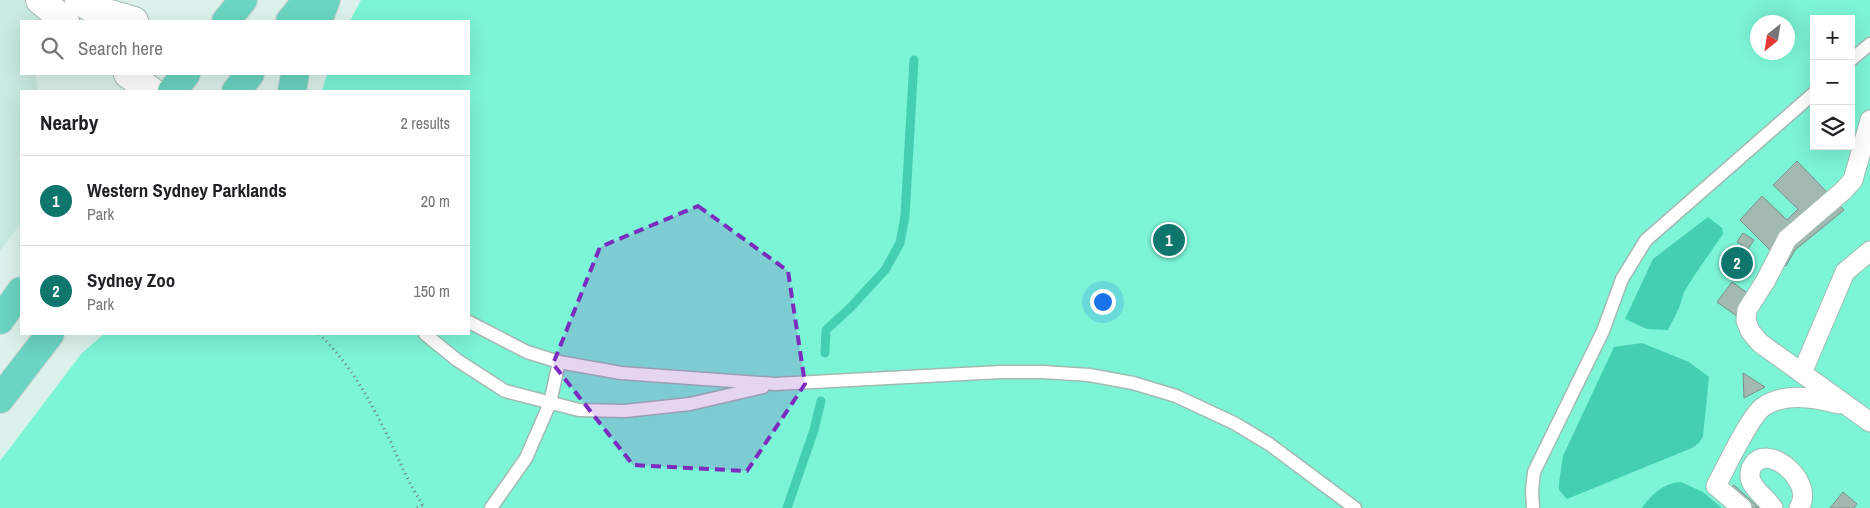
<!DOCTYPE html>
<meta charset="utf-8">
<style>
:root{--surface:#fff;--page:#f2f2f2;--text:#202124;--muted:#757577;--line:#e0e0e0;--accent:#0f766e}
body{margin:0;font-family:"Archivo Narrow",sans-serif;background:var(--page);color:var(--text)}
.controls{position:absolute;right:15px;top:15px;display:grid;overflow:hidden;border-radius:0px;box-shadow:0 5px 20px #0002}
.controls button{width:45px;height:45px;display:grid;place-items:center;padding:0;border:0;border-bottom:1px solid var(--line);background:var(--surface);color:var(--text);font:25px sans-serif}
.compass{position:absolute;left:1750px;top:15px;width:45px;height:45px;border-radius:50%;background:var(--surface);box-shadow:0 5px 20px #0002;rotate:210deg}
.you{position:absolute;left:1102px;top:301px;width:18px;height:18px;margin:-12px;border:4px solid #fff;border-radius:50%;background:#1a73e8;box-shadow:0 0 0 8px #1a73e833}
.badge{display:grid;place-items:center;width:32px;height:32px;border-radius:50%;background:var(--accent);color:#fff;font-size:16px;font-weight:700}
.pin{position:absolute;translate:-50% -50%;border:2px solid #fff;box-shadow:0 1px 5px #0006}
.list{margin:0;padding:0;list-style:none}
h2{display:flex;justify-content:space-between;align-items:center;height:65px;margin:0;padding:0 20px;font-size:21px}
h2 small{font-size:16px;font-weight:400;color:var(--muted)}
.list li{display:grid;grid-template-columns:32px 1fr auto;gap:15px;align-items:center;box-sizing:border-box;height:90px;padding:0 20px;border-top:1px solid var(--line)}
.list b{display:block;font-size:19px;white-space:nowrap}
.list p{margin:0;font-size:16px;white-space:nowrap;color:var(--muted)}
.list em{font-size:16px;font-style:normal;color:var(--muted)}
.icon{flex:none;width:28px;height:28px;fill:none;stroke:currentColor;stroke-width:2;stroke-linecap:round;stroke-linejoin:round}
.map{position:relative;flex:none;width:1870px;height:508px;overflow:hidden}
.search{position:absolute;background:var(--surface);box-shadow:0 5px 20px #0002;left:20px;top:20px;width:450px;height:55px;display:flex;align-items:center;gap:12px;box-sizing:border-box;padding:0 18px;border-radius:0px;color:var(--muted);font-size:19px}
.panel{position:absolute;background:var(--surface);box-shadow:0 5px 20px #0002;left:20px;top:90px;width:450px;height:245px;border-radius:0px}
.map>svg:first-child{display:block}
</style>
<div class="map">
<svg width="1870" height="508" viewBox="0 0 1870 508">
<rect width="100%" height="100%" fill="#daf2eb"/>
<path fill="#c8eae0" d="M0 0H89L72 21H21V74H36L38 91H21V223L0 251Z"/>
<path fill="#7cf4d6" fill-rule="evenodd" d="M361 0H1870V508H0V461L82 353 104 334H469V91H322L327 74H469V21H350ZM1814 19H1851V146H1814ZM1758 22H1788V52H1758Z"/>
<g fill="#45cfb1">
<path d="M1708 217 1722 228 1723 234 1694 276 1684 292 1679 308 1668 330 1647 329 1625 319 1653 259Z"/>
<path d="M1642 343 1689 362 1709 377 1703 436 1699 443 1692 448 1567 499 1559 490V483L1563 456 1614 347Z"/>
<path d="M1681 482 1703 492 1722 508H1642C1651 494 1664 483 1681 482Z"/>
</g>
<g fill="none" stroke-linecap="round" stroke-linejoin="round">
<g stroke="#45cfb1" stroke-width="9">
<path d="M825 353 826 330 850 308 885 270 900 243 905 216 914 60"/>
<path d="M787 508 814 430 821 401"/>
</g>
</g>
<g fill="#a2b9b2" stroke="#7a918a">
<path d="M1797 161 1844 210 1795 250 1786 266 1740 220 1762 196 1787 220 1798 209 1773 185Z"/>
<path d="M1743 233 1754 240 1748 249 1737 242Z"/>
<path d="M1732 282 1753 297 1738 317 1717 302Z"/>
<path d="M1743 373 1765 387 1744 398Z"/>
<path d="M1734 485 1759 508H1737L1724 496Z"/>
<path d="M1843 492 1857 504 1854 508H1830Z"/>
</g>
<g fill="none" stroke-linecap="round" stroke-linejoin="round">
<defs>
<g id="service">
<path d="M1851 60 1870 44"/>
<path d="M469 322 527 352 559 362 621 373 775 384 1001 372H1043L1089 375 1133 383 1176 396 1234 423 1269 444 1355 508"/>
<path d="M425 334 457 360 505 391 579 410 625 411 690 404 763 387"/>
<path d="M491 508 526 458 550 403 559 362"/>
<path d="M1533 508 1532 490 1534 472 1603 331 1622 279 1646 240 1814 93"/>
</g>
<g id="pedestrian">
<path d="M1870 120 1853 180 1843 191 1787 239 1766 280 1747 310 1746 320 1750 331 1760 343 1870 422"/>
<path d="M1802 373 1845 272 1870 251"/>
<path d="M1742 508 1716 486C1725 469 1750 416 1763 407 1785 392 1814 397 1838 404"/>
<path d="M1773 508C1767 499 1755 491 1751 481 1749 476 1750 469 1753 465 1768 442 1816 482 1799 508"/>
</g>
<g id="tertiary">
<path d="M40 0 65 21"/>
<path d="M79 0 93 9 134 21"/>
<path d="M128 74 151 91"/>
</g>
<g id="primary">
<path d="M226 21 243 0"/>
<path d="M290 21 307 0"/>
<path d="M318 21 326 0"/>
<path d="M172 91 186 74"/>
<path d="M236 91 250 74"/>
<path d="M292 91 295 74"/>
<path d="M0 320 21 291"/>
<path d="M0 399 50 334"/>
</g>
</defs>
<use href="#service" stroke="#a3bab3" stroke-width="15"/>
<use href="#pedestrian" stroke="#a3bab3" stroke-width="21"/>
<use href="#tertiary" stroke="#a3bab3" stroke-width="30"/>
<use href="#primary" stroke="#d2d4d3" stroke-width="30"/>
<g stroke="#70807b" stroke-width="3" stroke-dasharray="1 4" stroke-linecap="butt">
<path d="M319 334C352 365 373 406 393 447 402 467 412 490 425 508"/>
<path d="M417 508 423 505"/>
</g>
<use href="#service" stroke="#fff" stroke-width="12"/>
<use href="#pedestrian" stroke="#fff" stroke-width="19"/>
<use href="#tertiary" stroke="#fff" stroke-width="28"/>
<use href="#primary" stroke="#6bd4c2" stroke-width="28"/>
</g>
<path fill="#7b2cbf" fill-opacity="0.2" stroke="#7b2cbf" stroke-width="4" stroke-dasharray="10 6" stroke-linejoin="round" d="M698 206 788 271 805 384 747 471 633 465 553 364 600 247Z"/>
</svg>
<div class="controls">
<button>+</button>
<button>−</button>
<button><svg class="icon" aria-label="layers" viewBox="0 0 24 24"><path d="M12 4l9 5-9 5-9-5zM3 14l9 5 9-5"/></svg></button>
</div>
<svg class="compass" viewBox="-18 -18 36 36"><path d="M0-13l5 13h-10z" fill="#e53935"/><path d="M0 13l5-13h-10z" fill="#757577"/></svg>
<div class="you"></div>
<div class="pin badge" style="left:1169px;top:240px">1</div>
<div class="pin badge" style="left:1737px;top:263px">2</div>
<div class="search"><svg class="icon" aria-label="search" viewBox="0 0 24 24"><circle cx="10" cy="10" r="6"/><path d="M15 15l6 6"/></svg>Search here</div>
<section class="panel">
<h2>Nearby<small>2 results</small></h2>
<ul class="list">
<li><span class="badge">1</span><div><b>Western Sydney Parklands</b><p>Park</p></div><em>20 m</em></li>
<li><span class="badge">2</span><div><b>Sydney Zoo</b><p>Park</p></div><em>150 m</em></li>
</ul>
</section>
</div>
